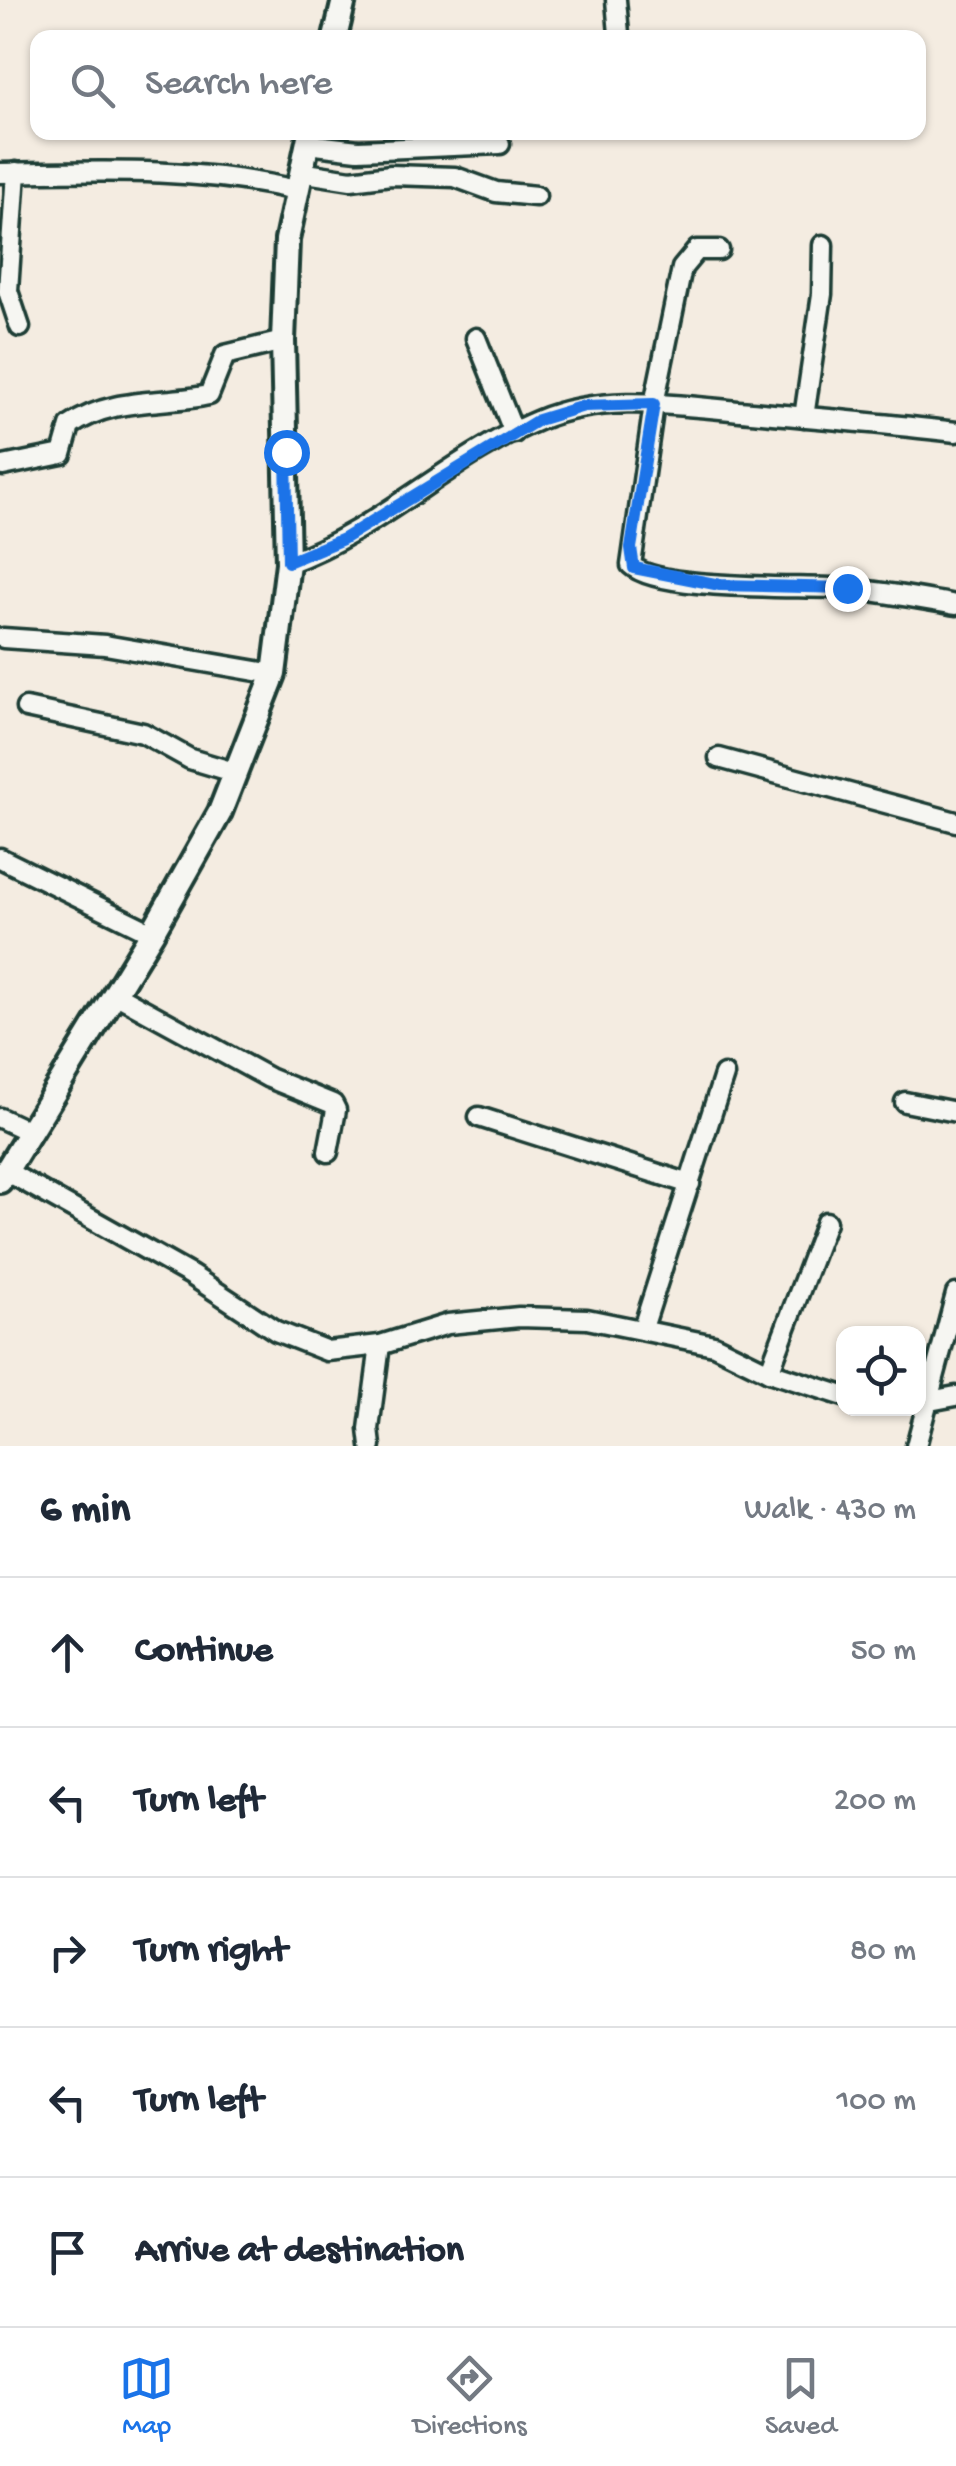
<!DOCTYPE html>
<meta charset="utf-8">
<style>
:root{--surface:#fff;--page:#f2f2f3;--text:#1f2937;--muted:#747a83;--line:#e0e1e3;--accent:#1a73e8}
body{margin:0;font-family:"Gochi Hand",sans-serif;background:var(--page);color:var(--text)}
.controls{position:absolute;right:30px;bottom:30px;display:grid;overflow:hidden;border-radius:20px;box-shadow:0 2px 8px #0004}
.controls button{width:90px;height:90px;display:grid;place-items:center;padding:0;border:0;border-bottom:2px solid var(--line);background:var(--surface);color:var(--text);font:50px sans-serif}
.stop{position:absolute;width:30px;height:30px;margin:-22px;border:8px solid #1a73e8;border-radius:50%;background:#fff}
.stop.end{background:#1a73e8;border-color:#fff;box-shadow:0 2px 10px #0008}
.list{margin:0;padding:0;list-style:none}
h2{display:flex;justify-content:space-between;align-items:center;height:130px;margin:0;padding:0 40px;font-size:42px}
h2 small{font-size:32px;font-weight:400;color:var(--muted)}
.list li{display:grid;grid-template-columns:65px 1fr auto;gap:30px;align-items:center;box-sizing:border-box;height:150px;padding:0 40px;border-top:2px solid var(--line)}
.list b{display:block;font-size:38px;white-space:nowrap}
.list em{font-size:32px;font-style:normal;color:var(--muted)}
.icon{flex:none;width:55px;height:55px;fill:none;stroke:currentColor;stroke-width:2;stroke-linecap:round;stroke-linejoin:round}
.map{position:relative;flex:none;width:956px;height:1446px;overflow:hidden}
.search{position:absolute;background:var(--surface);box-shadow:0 2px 8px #0004;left:30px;right:30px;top:30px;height:110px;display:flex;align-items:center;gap:25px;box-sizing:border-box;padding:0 35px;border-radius:20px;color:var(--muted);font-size:38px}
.sheet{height:880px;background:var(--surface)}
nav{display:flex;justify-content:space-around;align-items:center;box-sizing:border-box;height:140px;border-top:2px solid var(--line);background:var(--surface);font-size:28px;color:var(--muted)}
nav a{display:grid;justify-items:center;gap:5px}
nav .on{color:var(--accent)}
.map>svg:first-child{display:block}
</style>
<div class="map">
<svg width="956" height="1446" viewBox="0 0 956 1446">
<rect width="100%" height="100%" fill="#f4ece1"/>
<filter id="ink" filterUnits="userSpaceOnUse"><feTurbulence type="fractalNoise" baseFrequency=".01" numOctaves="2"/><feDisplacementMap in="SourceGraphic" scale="20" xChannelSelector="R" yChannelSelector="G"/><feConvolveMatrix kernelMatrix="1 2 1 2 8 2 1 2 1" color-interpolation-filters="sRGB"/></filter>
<g filter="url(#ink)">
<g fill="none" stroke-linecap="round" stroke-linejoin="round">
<defs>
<g id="minor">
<path d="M616 0 619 34"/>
<path d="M307 144 358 150 500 144"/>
<path d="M16 172 8 291 20 327"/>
<path d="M300 172 351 180 391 175 455 177 496 192 536 196"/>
<path d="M0 173C99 171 199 167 296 190"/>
<path d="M719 250H697L682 268 654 404 631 565C659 592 806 585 850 589 886 592 921 599 956 605"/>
<path d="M476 338 514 433"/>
<path d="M804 417 822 294 823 245"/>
<path d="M3 466 62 454 70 426C113 396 162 405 209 395L225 355 283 341"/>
<path d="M288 563C380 530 450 457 539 420 606 392 681 406 751 412 819 418 888 424 956 432"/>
<path d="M3 638 105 645 274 674"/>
<path d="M26 708 143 733 190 759 237 773"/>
<path d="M719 758 956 822"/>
<path d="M0 858 152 933"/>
<path d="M115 994 269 1078 333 1104 336 1110 328 1152"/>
<path d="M905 1102 956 1112"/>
<path d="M479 1117 690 1184"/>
<path d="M0 1118 30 1132"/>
<path d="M6 1171 191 1275 276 1331 327 1351 380 1345 448 1324 519 1317 587 1319 714 1345 769 1372 844 1396"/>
<path d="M643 1328 724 1075"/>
<path d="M769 1372 826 1222"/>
<path d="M919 1403 956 1396"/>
<path d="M371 1446 369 1429 380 1345"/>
<path d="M916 1446 956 1294"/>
</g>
<g id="major">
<path d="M335 38 344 0"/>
<path d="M0 1181 152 933 220 812 274 674 288 563 283 341 287 240 310 132"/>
</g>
</defs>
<use href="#minor" stroke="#1f3d34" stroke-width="25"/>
<use href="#major" stroke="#1f3d34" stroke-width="30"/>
<use href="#minor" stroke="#f6f6f2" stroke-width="18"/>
<use href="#major" stroke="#f6f6f2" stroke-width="22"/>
</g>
</g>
<g fill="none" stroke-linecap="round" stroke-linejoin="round" filter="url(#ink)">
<path stroke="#1a73e8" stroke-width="12" d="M286 452 288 562 343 539 538 420 584 406 654 404 631 548 634 568 720 585 847 588"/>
</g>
</svg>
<div class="controls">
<button><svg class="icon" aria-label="locate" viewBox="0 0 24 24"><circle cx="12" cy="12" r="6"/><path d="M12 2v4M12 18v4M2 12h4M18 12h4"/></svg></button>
</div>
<div class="stop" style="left:286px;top:452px"></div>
<div class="stop end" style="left:847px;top:588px"></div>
<div class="search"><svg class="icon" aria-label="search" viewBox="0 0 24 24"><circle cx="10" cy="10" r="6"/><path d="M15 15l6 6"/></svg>Search here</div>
</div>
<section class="sheet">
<h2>6 min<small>Walk · 430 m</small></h2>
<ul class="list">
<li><svg class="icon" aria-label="ahead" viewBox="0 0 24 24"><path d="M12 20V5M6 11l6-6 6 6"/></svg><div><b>Continue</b></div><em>50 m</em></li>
<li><svg class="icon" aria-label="left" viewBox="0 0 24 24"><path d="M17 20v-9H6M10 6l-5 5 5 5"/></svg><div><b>Turn left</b></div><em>200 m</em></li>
<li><svg class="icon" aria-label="right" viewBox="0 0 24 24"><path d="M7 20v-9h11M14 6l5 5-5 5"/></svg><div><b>Turn right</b></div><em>80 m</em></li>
<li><svg class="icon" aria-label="left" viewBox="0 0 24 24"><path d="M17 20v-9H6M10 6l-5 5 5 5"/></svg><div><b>Turn left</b></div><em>100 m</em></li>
<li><svg class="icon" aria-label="arrive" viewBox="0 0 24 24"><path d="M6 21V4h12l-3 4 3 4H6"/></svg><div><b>Arrive at destination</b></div></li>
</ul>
</section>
<nav>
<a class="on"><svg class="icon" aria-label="map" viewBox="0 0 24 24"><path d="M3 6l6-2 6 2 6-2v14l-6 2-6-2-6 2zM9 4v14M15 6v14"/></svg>Map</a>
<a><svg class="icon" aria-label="directions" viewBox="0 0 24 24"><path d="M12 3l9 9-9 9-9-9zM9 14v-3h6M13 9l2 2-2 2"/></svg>Directions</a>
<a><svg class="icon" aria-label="saved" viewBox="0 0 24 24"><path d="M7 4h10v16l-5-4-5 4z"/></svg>Saved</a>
</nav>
